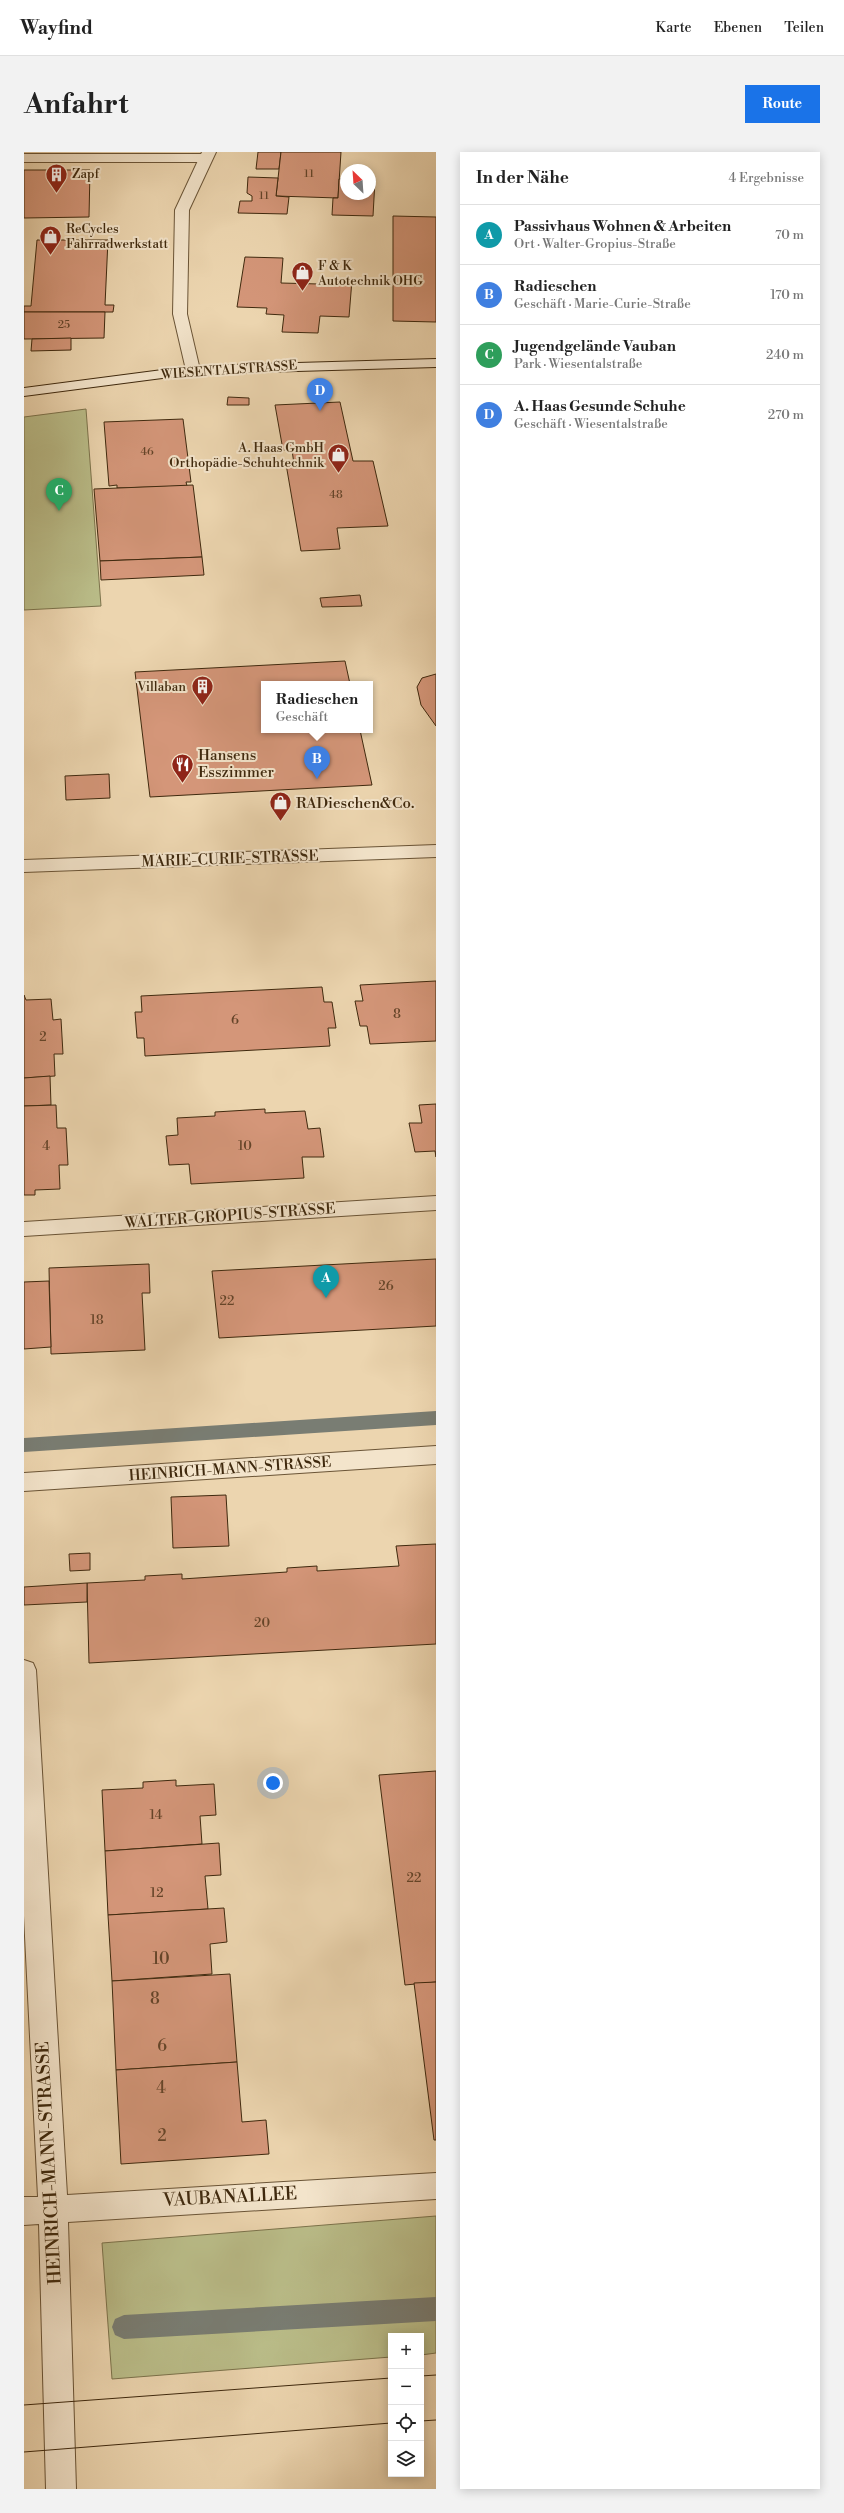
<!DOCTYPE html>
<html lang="de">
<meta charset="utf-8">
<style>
:root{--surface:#fff;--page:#f2f2f2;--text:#222;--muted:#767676;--line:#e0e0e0;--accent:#1a73e8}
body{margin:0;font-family:"Libre Bodoni",serif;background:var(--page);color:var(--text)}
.controls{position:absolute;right:12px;bottom:12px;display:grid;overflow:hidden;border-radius:0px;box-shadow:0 2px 10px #0003}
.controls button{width:36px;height:36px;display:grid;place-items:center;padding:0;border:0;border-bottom:1px solid var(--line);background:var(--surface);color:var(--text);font:20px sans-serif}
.compass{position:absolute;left:316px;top:12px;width:36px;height:36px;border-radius:50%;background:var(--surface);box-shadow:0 2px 10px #0003;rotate:335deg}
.you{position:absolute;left:249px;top:1631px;width:14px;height:14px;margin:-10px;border:3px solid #fff;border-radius:50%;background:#1a73e8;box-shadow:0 0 0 6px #1a73e833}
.badge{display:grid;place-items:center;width:26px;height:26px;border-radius:50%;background:var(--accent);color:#fff;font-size:13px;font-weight:700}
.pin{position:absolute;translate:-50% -33px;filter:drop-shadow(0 1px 2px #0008)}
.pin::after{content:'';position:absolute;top:21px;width:14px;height:12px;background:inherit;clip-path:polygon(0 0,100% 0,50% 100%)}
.popup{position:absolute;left:237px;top:529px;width:112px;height:52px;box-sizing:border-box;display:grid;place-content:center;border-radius:0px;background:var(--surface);filter:drop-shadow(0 1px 3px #0005);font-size:13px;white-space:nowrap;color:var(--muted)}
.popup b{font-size:15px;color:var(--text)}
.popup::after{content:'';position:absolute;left:50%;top:100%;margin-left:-8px;border:8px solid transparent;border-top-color:var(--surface)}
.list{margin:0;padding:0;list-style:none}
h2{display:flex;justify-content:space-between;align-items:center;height:52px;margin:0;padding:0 16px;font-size:17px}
h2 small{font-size:13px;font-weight:400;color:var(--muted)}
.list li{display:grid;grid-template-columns:26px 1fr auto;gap:12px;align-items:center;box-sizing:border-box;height:60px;padding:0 16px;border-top:1px solid var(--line)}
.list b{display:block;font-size:15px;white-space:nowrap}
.list p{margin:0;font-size:13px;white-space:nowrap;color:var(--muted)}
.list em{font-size:13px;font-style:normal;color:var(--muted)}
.icon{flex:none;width:22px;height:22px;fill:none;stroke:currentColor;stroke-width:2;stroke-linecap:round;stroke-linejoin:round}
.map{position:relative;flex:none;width:412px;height:2337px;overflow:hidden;border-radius:0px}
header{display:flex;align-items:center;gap:24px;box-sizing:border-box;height:56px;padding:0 20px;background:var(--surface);border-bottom:1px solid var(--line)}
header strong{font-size:19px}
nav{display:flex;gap:22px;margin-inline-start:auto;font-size:14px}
.intro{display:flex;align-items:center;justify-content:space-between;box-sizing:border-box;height:96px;padding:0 24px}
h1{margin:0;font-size:28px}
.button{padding:10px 18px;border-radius:0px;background:var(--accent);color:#fff;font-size:14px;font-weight:700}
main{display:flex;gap:24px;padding:0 24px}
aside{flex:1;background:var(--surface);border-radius:0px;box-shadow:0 2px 10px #0003}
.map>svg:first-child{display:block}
</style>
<header>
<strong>Wayfind</strong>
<nav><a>Karte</a><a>Ebenen</a><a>Teilen</a></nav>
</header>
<div class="intro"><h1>Anfahrt</h1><a class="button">Route</a></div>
<main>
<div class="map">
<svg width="412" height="2337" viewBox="0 0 412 2337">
<rect width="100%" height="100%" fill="#ecd5af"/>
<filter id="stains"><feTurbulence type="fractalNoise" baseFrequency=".005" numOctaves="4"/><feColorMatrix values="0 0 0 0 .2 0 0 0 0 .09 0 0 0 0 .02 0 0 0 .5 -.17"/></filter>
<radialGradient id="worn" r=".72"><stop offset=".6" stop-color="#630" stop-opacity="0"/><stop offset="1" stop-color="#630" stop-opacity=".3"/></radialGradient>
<g fill="#babd89" stroke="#7c734c">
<path d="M62 257 77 454 0 458V265Z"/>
<path d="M412 2064V2201L397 2203V2184H367V2205L88 2227 78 2091Z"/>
</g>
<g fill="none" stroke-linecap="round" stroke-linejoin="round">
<g fill="#797d73" fill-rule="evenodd">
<path d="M412 1259V1273L0 1300V1286Z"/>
<path d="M412 2145V2169L100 2187 91 2183 88 2175 91 2167 100 2163Z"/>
</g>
</g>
<g fill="#d49679" stroke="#3f290e">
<path d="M234 0H257L255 17H232Z"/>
<path d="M257 0H317L314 46 252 44Z"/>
<path d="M0 18H66L65 65 0 66Z"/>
<path d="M224 25 254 26 252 44 265 45 263 62 214 61 216 49H228V44L223 41Z"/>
<path d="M315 27H322V42H346V28H351L349 64 308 63 309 46H314Z"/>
<path d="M369 64 412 65V170L369 169Z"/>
<path d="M13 88H84L81 153H90L89 160H0V154H7Z"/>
<path d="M221 105 259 106 257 131 295 132 296 127 328 128 325 165 296 164 294 181 258 180 260 163 242 162 243 156 213 155Z"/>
<path d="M0 160H81L80 186 0 187Z"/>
<path d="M47 186V198L7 199 8 187Z"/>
<path d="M204 245 225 246V253H203Z"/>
<path d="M316 250 329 309H349L364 374 313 376 316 397 277 399 262 312H270L268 298H259L251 253Z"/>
<path d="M159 267 167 330H162L163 334 93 336V333L85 334 80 270Z"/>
<path d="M169 333 178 405 76 409 70 337Z"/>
<path d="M178 405 180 423 77 428 76 409Z"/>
<path d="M336 443 338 454 298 455 296 446Z"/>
<path d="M321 509 326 532H240V578H336L348 633 126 645 111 520Z"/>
<path d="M412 522V574L397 553 393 535 398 526Z"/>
<path d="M85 622 86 646 42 648 41 624Z"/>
<path d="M412 829V889L346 892 343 874H336L331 849H339L336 833Z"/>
<path d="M298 835 300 850H308L312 876H304L306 894 121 904 120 886H113L111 860H118L117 844Z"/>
<path d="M0 843 2 848 27 847 29 868 37 867 39 902H30L31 924 0 926Z"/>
<path d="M26 924 27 953 0 954V926Z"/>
<path d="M412 952V1005L411 999 391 1000 385 971H398L395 953Z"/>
<path d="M32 953 33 976H42L44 1013H35L36 1037 11 1038V1043H0V954Z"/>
<path d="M241 957V961L281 959 284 977 296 976 300 1005H278L280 1026 167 1032 165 1012 145 1013 142 984 154 983 153 966 191 964V960Z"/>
<path d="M412 1107V1174L195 1186 188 1119Z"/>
<path d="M125 1112 126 1141H118L121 1198 27 1202 25 1116Z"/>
<path d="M25 1129 27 1195 0 1197V1130Z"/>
<path d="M202 1343 205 1394 149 1396 147 1345Z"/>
<path d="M412 1392V1492L65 1511 63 1431 121 1428V1424L158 1422V1427L263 1420V1416L293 1414V1419L375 1414 372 1394Z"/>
<path d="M66 1401V1418L46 1419 45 1402Z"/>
<path d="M63 1431V1450L0 1453V1435Z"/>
<path d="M412 1619V1830L381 1833 355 1623Z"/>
<path d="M152 1628V1634L190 1632 192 1663 176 1664 178 1692 81 1699 78 1638 119 1636V1630Z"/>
<path d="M195 1691 197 1723 181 1724 184 1757 84 1763 81 1699Z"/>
<path d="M200 1756 203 1790 186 1792 188 1822 88 1829 84 1763Z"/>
<path d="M206 1822 213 1910 92 1918 88 1829Z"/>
<path d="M412 1830V1988H410L390 1831Z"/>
<path d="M213 1910 218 1970 242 1968 245 2002 97 2012 92 1918Z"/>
</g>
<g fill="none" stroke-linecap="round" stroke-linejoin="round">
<defs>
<path id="lane" d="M0 2H182L189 6 182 10H0Z"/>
<g id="street">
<path d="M178 0H192L165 58 163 162 176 218 169 222 162 218 149 162 151 58Z"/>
<path d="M412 693V705L0 720V708Z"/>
<path d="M412 1044V1058L0 1084V1070Z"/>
<path d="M412 1294V1312L0 1339V1321Z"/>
<path d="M0 1508 9 1511 12 1518 43 2043 412 2021V2047L44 2070 52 2337H22L15 2072 0 2073V2045H14L0 1764Z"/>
</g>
<path id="secondary" d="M412 207V215L169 222 0 244V236L169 214Z"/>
</defs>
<use href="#lane" stroke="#6a5436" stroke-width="2"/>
<use href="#street" stroke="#6a5436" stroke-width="2"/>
<use href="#secondary" stroke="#3f290e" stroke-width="2"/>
<use href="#lane" fill="#f3e4cb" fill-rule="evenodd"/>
<use href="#street" fill="#f3e4cb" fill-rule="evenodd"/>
<use href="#secondary" fill="#f3e4cb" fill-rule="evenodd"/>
<g stroke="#3f290e" stroke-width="1">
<path d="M397 2224 412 2223"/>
<path d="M0 2253 367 2226"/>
<path d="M397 2269 412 2268"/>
<path d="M0 2300 367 2271"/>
</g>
</g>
<defs>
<symbol id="building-pin" viewBox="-11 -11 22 30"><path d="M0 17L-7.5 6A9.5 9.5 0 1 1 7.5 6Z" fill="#8f2418" stroke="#f3e4cb"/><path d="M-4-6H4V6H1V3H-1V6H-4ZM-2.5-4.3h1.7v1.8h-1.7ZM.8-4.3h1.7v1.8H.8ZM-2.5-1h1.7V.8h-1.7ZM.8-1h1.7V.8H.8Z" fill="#fff"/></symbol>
<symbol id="shop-pin" viewBox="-11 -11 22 30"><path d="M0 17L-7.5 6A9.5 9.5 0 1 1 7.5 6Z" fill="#8f2418" stroke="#f3e4cb"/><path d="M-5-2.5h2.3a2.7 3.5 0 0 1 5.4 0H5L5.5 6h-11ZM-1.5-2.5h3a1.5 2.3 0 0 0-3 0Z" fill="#fff"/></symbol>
<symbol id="restaurant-pin" viewBox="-11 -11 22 30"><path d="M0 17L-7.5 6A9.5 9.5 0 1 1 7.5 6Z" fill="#8f2418" stroke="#f3e4cb"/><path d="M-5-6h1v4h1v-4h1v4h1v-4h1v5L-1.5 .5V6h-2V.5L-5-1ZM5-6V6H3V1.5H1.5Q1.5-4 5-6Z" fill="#fff"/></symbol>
</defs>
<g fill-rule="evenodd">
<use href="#building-pin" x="20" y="10" width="25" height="34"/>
<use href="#shop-pin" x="14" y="72" width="25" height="34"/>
<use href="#shop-pin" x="266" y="108" width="25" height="34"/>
<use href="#shop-pin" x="302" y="290" width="25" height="34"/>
<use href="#building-pin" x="166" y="522" width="25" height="34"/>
<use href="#restaurant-pin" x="146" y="600" width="25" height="34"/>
<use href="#shop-pin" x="244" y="638" width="25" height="34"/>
</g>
<g text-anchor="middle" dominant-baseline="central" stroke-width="4" stroke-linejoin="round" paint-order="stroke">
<g font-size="11" fill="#644429">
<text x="285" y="22">11</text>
<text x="240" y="44">11</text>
<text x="40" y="173">25</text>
<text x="123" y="300">46</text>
<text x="312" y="343">48</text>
</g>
<g font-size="13" fill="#3f290e" stroke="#f3e4cb" text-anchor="start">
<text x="48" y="22">Zapf</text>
<text x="42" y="77">ReCycles<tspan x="42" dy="15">Fahrradwerkstatt</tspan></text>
<text x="294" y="114">F &amp; K<tspan x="294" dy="15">Autotechnik OHG</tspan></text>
<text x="300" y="296" text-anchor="end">A. Haas GmbH<tspan x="300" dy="15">Orthopädie-Schuhtechnik</tspan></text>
<text x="162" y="535" text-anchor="end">Villaban</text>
</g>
<g font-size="13" fill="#3f290e" stroke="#f3e4cb">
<text transform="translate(205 218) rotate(-4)">WIESENTALSTRASSE</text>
</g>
<g font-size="13" fill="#644429">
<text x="373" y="862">8</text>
<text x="211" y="868">6</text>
<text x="19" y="885">2</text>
<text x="22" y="994">4</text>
<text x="221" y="994">10</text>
<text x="362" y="1134">26</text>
<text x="203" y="1149">22</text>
<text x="73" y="1168">18</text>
<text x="238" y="1471">20</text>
<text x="132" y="1663">14</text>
<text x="390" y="1726">22</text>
<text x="133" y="1741">12</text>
</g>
<g font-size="15" fill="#3f290e" stroke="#f3e4cb" text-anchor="start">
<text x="174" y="603">Hansens<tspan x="174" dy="17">Esszimmer</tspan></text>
<text x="272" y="651">RADieschen&amp;Co.</text>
</g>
<g font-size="15" fill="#3f290e" stroke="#f3e4cb">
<text transform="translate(206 707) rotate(-2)">MARIE-CURIE-STRASSE</text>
<text transform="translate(206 1064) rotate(-4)">WALTER-GROPIUS-STRASSE</text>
<text transform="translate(206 1317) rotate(-4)">HEINRICH-MANN-STRASSE</text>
</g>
<g font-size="16" fill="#644429">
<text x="137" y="1807">10</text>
<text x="131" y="1847">8</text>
<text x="138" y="1894">6</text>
<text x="137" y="1936">4</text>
<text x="138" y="1984">2</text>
</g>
<g font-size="18" fill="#3f290e" stroke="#f3e4cb">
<text transform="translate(25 2011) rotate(-93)">HEINRICH-MANN-STRASSE</text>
<text transform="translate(206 2045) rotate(-3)">VAUBANALLEE</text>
</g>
</g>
<rect width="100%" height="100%" filter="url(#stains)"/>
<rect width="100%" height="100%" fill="url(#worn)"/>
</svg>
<div class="controls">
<button>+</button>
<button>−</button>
<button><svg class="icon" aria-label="locate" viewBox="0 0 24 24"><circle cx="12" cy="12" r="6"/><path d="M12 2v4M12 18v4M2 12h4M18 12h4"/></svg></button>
<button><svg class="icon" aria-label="layers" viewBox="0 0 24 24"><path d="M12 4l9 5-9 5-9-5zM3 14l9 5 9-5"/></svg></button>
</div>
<svg class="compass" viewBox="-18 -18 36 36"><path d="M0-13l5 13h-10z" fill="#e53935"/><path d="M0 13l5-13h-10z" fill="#767676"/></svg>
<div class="you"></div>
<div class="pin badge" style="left:302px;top:1146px;background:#0f9aa8">A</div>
<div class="pin badge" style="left:293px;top:627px;background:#3f7fe0">B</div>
<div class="popup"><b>Radieschen</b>Geschäft</div>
<div class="pin badge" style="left:35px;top:359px;background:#2e9e5b">C</div>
<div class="pin badge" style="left:296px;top:259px;background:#3f7fe0">D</div>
</div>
<aside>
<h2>In der Nähe<small>4 Ergebnisse</small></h2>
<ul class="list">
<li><span class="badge" style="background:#0f9aa8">A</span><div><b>Passivhaus Wohnen &amp; Arbeiten</b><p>Ort · Walter-Gropius-Straße</p></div><em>70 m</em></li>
<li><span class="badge" style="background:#3f7fe0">B</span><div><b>Radieschen</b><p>Geschäft · Marie-Curie-Straße</p></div><em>170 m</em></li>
<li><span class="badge" style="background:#2e9e5b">C</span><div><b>Jugendgelände Vauban</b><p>Park · Wiesentalstraße</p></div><em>240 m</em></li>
<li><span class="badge" style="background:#3f7fe0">D</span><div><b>A. Haas Gesunde Schuhe</b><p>Geschäft · Wiesentalstraße</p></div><em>270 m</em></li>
</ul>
</aside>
</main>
